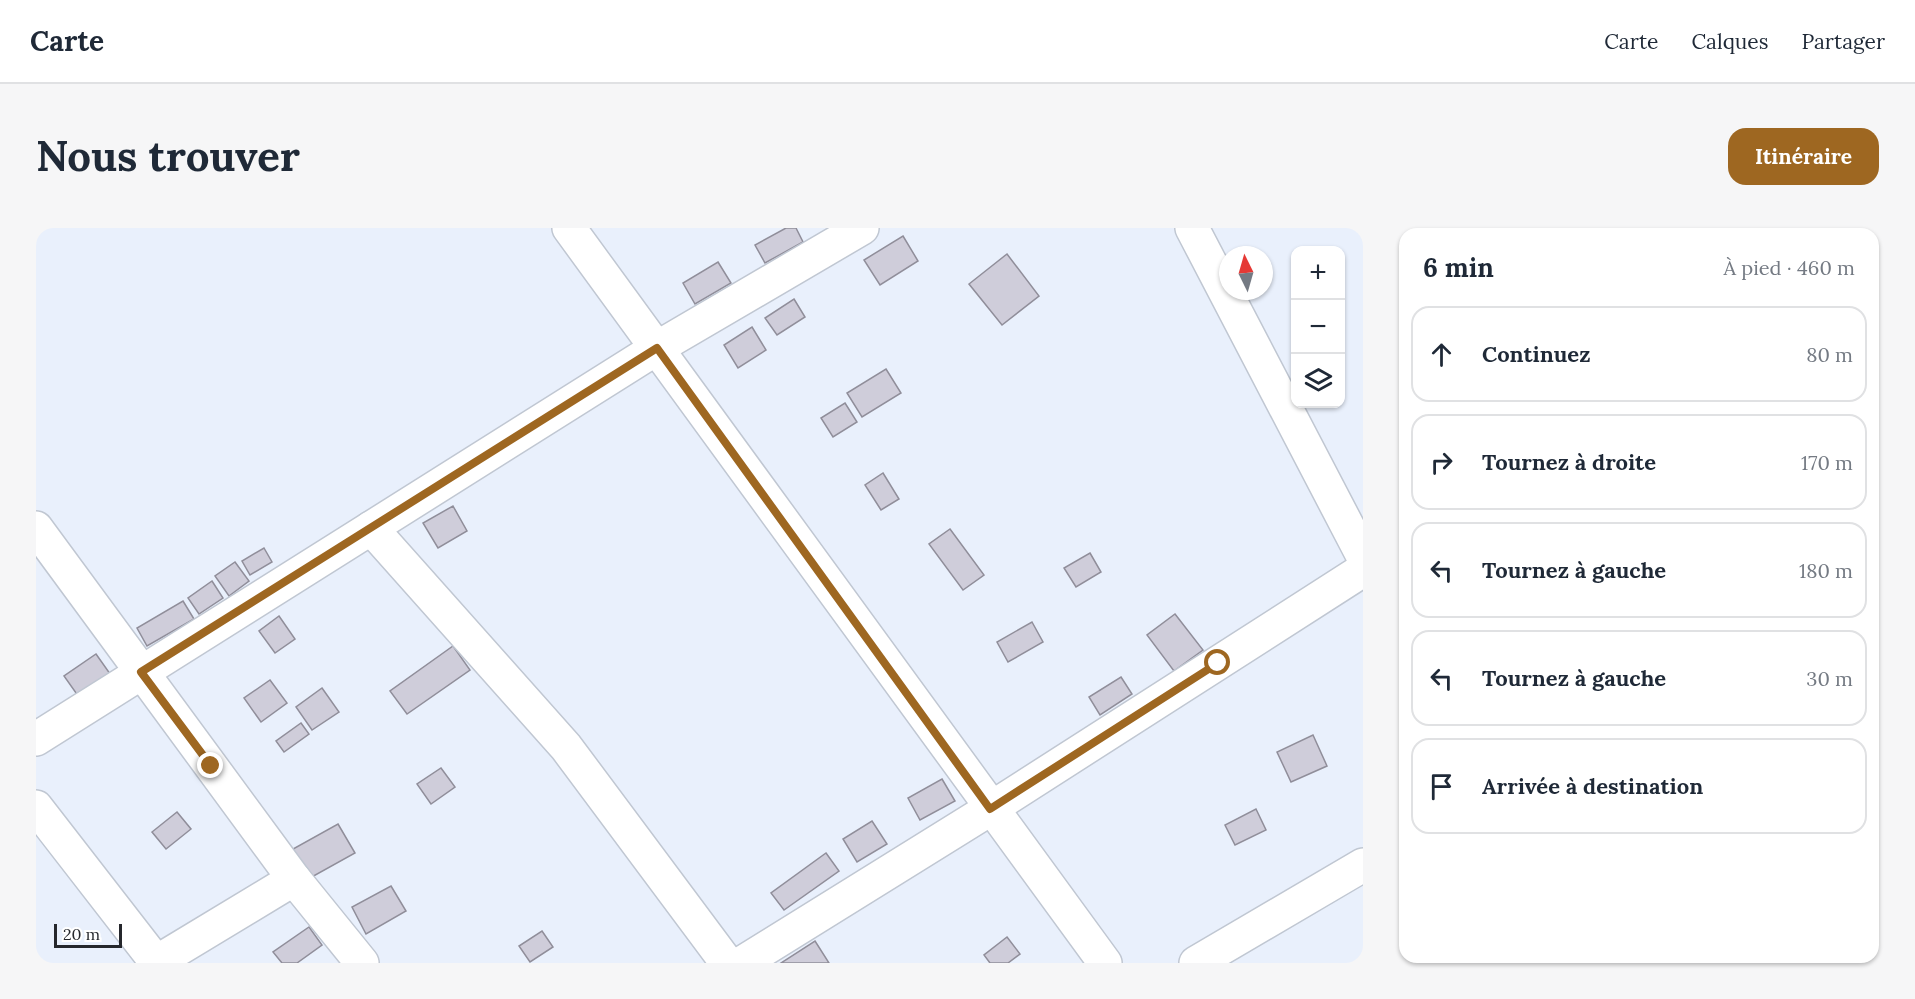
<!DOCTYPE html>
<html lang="fr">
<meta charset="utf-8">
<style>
:root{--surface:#fff;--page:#f6f6f7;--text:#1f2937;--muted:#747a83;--line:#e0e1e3;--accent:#9e6721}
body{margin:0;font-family:Lora,serif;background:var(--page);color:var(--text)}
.controls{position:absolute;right:18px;top:18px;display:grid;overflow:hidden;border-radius:12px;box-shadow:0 2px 4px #0004}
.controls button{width:54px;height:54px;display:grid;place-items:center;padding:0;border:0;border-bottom:2px solid var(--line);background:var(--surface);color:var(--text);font:30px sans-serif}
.compass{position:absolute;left:1183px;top:18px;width:54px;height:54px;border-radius:50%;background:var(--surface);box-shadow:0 2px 4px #0004;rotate:355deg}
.scale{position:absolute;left:18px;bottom:15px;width:68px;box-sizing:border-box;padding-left:6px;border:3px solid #25272c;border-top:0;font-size:16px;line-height:21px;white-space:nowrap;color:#25272c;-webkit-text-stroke:4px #fff;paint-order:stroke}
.stop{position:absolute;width:18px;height:18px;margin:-14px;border:4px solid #9e6721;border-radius:50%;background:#fff}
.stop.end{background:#9e6721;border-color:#fff;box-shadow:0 2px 6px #0008}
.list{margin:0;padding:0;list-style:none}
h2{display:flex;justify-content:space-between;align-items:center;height:78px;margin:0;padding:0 24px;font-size:26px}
h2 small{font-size:20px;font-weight:400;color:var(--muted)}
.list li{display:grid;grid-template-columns:39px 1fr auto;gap:18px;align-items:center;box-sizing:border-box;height:96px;margin:0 12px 12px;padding:0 12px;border:2px solid var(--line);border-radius:18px}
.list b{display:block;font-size:22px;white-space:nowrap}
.list em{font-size:20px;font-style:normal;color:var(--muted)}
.icon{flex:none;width:33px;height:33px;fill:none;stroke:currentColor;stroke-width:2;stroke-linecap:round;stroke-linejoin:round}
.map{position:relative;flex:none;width:1327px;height:735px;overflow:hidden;border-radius:18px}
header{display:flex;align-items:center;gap:36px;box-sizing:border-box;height:84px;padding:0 30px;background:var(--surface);border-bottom:2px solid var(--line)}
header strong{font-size:28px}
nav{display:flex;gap:33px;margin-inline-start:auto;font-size:21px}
.intro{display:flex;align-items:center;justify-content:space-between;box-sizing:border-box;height:144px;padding:0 36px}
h1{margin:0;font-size:42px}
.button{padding:15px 27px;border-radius:18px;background:var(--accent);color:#fff;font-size:21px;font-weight:700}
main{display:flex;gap:36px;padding:0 36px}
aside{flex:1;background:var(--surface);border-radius:18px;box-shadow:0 2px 4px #0004}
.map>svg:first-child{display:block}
</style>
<header>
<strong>Carte</strong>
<nav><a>Carte</a><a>Calques</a><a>Partager</a></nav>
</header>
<div class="intro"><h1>Nous trouver</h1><a class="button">Itinéraire</a></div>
<main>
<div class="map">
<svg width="1327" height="735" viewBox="0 0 1327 735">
<rect width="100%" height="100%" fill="#e9f0fc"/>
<g fill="#cfcdda" stroke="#908e9a" stroke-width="1.5">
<path d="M750 0H760L767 14 729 35 719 17Z"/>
<path d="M867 8 882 33 844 57 828 32Z"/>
<path d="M971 26 1003 68 966 97 933 56Z"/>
<path d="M682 34 695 55 659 76 647 55Z"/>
<path d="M758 71 769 89 741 107 729 90Z"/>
<path d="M716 99 730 122 702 140 688 117Z"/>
<path d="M850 141 865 165 826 189 811 165Z"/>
<path d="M809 175 821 194 797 209 785 190Z"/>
<path d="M847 245 863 271 845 282 829 257Z"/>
<path d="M417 278 431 303 402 320 387 295Z"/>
<path d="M914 301 948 347 927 362 893 316Z"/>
<path d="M228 320 236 334 214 347 206 333Z"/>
<path d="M1054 325 1065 344 1040 359 1028 340Z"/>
<path d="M199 334 213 353 193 368 179 348Z"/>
<path d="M176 353 187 370 163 386 152 370Z"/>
<path d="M147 373 158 391 111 418 101 400Z"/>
<path d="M1139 386 1167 422 1138 443 1111 407Z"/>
<path d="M243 388 259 411 239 425 223 403Z"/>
<path d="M996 394 1007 414 972 434 961 414Z"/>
<path d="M417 418 434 442 371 486 354 463Z"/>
<path d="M60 426 77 450 45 472 28 448Z"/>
<path d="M1085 449 1096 466 1064 487 1053 469Z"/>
<path d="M234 452 251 475 225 494 208 470Z"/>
<path d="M286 460 303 484 276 502 260 479Z"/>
<path d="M265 495 273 506 248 524 240 513Z"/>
<path d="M1277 507 1291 538 1255 554 1241 524Z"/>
<path d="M405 540 419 559 395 576 381 556Z"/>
<path d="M906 551 919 573 884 592 872 570Z"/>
<path d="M1220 581 1230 602 1199 617 1189 597Z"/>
<path d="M141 584 155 601 130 621 116 604Z"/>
<path d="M836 593 851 616 821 634 807 611Z"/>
<path d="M302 596 319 625 274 650 257 621Z"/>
<path d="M790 625 803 643 748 682 735 665Z"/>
<path d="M355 658 370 683 330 706 316 679Z"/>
<path d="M273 699 286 717 261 735H246L237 724Z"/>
<path d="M506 703 517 719 494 734 483 718Z"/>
<path d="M971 709 984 726 972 735H954L948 727Z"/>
<path d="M779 713 793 735H745Z"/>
</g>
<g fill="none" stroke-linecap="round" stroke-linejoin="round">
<defs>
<g id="minor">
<path d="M533 0 1069 735"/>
<path d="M1156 0 1327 328"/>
<path d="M0 300 258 651 326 735"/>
<path d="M335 300 530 519 691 735"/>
<path d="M0 511 621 120 826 0"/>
<path d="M0 579 121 735"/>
<path d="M119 735 258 651"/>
<path d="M706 735 954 581 1327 342"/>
<path d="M1160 735 1327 637"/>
</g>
</defs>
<use href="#minor" stroke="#c0c7d2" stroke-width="36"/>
<use href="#minor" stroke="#fff" stroke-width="33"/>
</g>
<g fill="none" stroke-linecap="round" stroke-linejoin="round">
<path stroke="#9e6721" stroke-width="8" d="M175 538 105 444 621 120 954 581 1182 435"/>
</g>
</svg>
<div class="controls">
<button>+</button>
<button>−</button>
<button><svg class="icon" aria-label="layers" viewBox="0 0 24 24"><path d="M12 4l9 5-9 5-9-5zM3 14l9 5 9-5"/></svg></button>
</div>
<svg class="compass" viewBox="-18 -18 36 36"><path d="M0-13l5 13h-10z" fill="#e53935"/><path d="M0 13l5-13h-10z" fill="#747a83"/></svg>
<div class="scale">20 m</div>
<div class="stop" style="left:1182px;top:435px"></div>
<div class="stop end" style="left:175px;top:538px"></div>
</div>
<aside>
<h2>6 min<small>À pied · 460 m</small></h2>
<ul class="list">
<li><svg class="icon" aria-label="ahead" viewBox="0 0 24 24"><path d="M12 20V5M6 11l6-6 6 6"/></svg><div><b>Continuez</b></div><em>80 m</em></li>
<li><svg class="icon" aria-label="right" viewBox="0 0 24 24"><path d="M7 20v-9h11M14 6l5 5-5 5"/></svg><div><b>Tournez à droite</b></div><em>170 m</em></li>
<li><svg class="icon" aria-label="left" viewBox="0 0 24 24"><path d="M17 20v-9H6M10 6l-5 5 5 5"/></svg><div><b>Tournez à gauche</b></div><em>180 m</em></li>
<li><svg class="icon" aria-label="left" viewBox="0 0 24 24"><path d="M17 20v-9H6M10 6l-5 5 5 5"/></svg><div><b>Tournez à gauche</b></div><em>30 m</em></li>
<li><svg class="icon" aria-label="arrive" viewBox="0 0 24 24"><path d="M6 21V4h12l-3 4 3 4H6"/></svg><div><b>Arrivée à destination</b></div></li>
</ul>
</aside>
</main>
